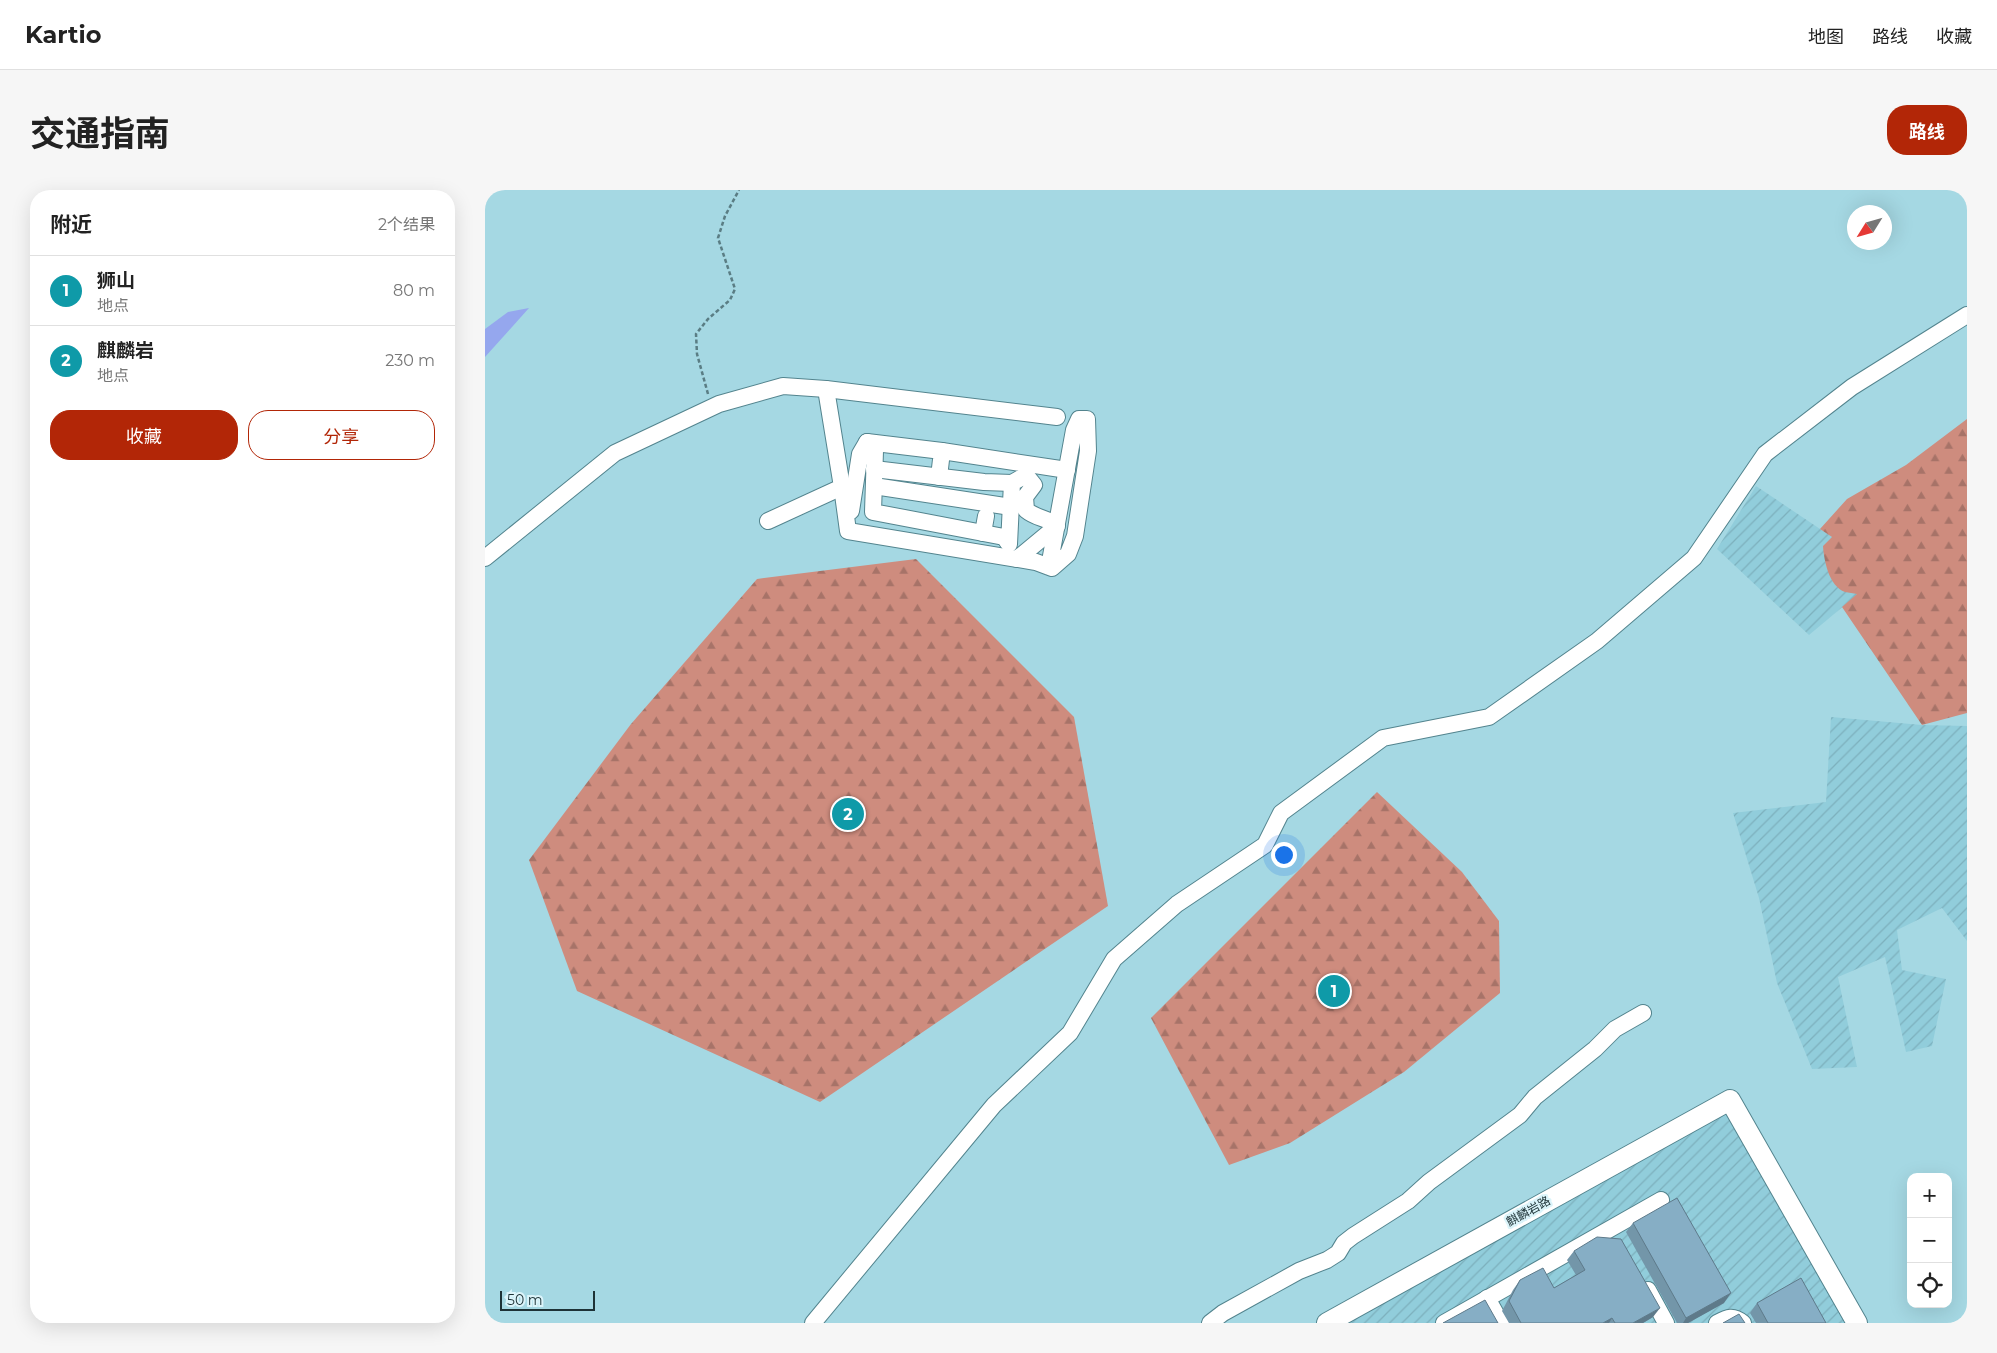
<!DOCTYPE html>
<html lang="zh">
<meta charset="utf-8">
<style>
:root{--surface:#fff;--page:#f6f6f6;--text:#222;--muted:#767676;--line:#e0e0e0;--accent:#b22607}
body{margin:0;font-family:Montserrat,"Noto Sans SC",sans-serif;background:var(--page);color:var(--text)}
.controls{position:absolute;right:15px;bottom:15px;display:grid;overflow:hidden;border-radius:10px;box-shadow:0 5px 20px #0002}
.controls button{width:45px;height:45px;display:grid;place-items:center;padding:0;border:0;border-bottom:1px solid var(--line);background:var(--surface);color:var(--text);font:25px sans-serif}
.compass{position:absolute;left:1362px;top:15px;width:45px;height:45px;border-radius:50%;background:var(--surface);box-shadow:0 5px 20px #0002;rotate:233deg}
.scale{position:absolute;left:15px;bottom:12px;width:95px;box-sizing:border-box;padding-left:5px;border:2px solid #1d3236;border-top:0;font-size:14px;line-height:18px;white-space:nowrap;color:#1d3236;-webkit-text-stroke:4px #dbf4fa;paint-order:stroke}
.you{position:absolute;left:798px;top:664px;width:18px;height:18px;margin:-12px;border:4px solid #fff;border-radius:50%;background:#1a73e8;box-shadow:0 0 0 8px #1a73e833}
.badge{display:grid;place-items:center;width:32px;height:32px;border-radius:50%;background:var(--accent);color:#fff;font-size:16px;font-weight:700}
.pin{position:absolute;translate:-50% -50%;border:2px solid #fff;box-shadow:0 1px 5px #0006}
.list{margin:0;padding:0;list-style:none}
h2{display:flex;justify-content:space-between;align-items:center;height:65px;margin:0;padding:0 20px;font-size:21px}
h2 small{font-size:16px;font-weight:400;color:var(--muted)}
.list li{display:grid;grid-template-columns:32px 1fr auto;gap:15px;align-items:center;box-sizing:border-box;height:70px;padding:0 20px;border-top:1px solid var(--line)}
.list b{display:block;font-size:19px;white-space:nowrap}
.list p{margin:0;font-size:16px;white-space:nowrap;color:var(--muted)}
.list em{font-size:16px;font-style:normal;color:var(--muted)}
.actions{display:flex;gap:10px;padding:15px 20px}
.actions a{flex:1;padding:11px 0;border:1px solid var(--accent);border-radius:20px;text-align:center;font-size:18px;color:var(--accent)}
.actions .main{background:var(--accent);color:#fff}
.icon{flex:none;width:28px;height:28px;fill:none;stroke:currentColor;stroke-width:2;stroke-linecap:round;stroke-linejoin:round}
.map{position:relative;flex:none;width:1482px;height:1133px;overflow:hidden;border-radius:20px}
header{display:flex;align-items:center;gap:30px;box-sizing:border-box;height:70px;padding:0 25px;background:var(--surface);border-bottom:1px solid var(--line)}
header strong{font-size:24px}
nav{display:flex;gap:28px;margin-inline-start:auto;font-size:18px}
.intro{display:flex;align-items:center;justify-content:space-between;box-sizing:border-box;height:120px;padding:0 30px}
h1{margin:0;font-size:35px}
.button{padding:12px 22px;border-radius:20px;background:var(--accent);color:#fff;font-size:18px;font-weight:700}
main{display:flex;gap:30px;padding:0 30px}
aside{flex:1;background:var(--surface);border-radius:20px;box-shadow:0 5px 20px #0002}
.map>svg:first-child{display:block}
</style>
<header>
<strong>Kartio</strong>
<nav><a>地图</a><a>路线</a><a>收藏</a></nav>
</header>
<div class="intro"><h1>交通指南</h1><a class="button">路线</a></div>
<main>
<aside>
<h2>附近<small>2个结果</small></h2>
<ul class="list">
<li><span class="badge" style="background:#0f9aa8">1</span><div><b>狮山</b><p>地点</p></div><em>80 m</em></li>
<li><span class="badge" style="background:#0f9aa8">2</span><div><b>麒麟岩</b><p>地点</p></div><em>230 m</em></li>
</ul>
<div class="actions"><a class="main">收藏</a><a>分享</a></div>
</aside>
<div class="map">
<svg width="1482" height="1133" viewBox="0 0 1482 1133">
<defs>
<pattern id="industrial-furrows" width="10" height="10" patternUnits="userSpaceOnUse" patternTransform="scale(1.25)"><rect width="10" height="10" fill="#91cddb"/><path d="M-1 1l2-2M0 10L10 0M9 11l2-2" fill="none" stroke="#7db0bd"/></pattern>
<pattern id="forest-firs" width="22" height="20" patternUnits="userSpaceOnUse" patternTransform="scale(1.25)"><rect width="22" height="20" fill="#ce8c7e"/><path d="M5 1l3.5 6h-7zM16 11l3.5 6h-7z" fill="#a77368"/></pattern>
</defs>
<rect width="100%" height="100%" fill="#a5d8e3"/>
<g fill="url(#industrial-furrows)">
<path d="M1271 296 1347 347 1373 404 1324 445 1232 359Z"/>
<path d="M1346 527 1437 535 1482 536V751L1457 718 1412 740 1417 780 1461 789 1447 856 1421 862 1400 767 1353 787 1372 877 1327 879 1292 793 1274 708 1248 623 1341 612Z"/>
<path d="M1245 910 1372 1133H842Z"/>
</g>
<g fill="url(#forest-firs)">
<path d="M1482 229V523L1437 535 1357 417 1372 404C1368 403 1364 403 1360 402 1344 396 1339 371 1338 356L1347 347 1335 339 1362 309 1421 275Z"/>
<path d="M431 369 589 527 623 716 335 912 92 801 44 670 146 534 272 389Z"/>
<path d="M892 602 977 682 1014 731 1015 803 919 882 805 953 744 975 666 828Z"/>
</g>
<path fill="#95a7ee" d="M44 118 0 167V139L23 122Z"/>
<g fill="none" stroke-linecap="round" stroke-linejoin="round">
<defs>
<g id="minor">
<path d="M382 252 457 261 454 287"/>
<path d="M457 261 582 280"/>
<path d="M389 279 499 292 527 293"/>
<path d="M389 296 526 317"/>
<path d="M357 297 363 341 551 372 567 378 583 364 590 346 603 261 602 229H594L589 240 564 377"/>
<path d="M366 321 375 264 382 252 390 261 388 322 519 347 524 354 527 293 541 285 549 295 540 307 541 320C552 329 561 327 572 336L532 369"/>
<path d="M283 331 357 297 341 199"/>
<path d="M498 343 501 326"/>
<path d="M0 368 130 263 234 214 298 196 341 199 572 227"/>
<path d="M1163 1100 1181 1133"/>
<path d="M1002 1108 1016 1133"/>
<path d="M328 1133 509 915 585 843 629 769 692 714 780 655 796 623 898 548 1004 527 1112 451 1209 368 1280 264 1367 197 1482 125"/>
<path d="M725 1133 738 1123 814 1081 842 1070 853 1063 859 1053 868 1046 923 1011 944 992 1035 925 1050 907 1110 859 1130 839 1158 823"/>
<path d="M959 1133 1176 1010"/>
<path d="M1232 1133C1243 1127 1248 1125 1258 1133"/>
</g>
<path id="major" d="M842 1133 1245 910 1372 1133"/>
</defs>
<use href="#minor" stroke="#53848e" stroke-width="18"/>
<use href="#major" stroke="#53848e" stroke-width="22"/>
<path stroke="#5a7d84" stroke-width="2.5" stroke-dasharray="4 2.5" stroke-linecap="butt" d="M223 204 212 164 211 144 223 129 245 110 250 99 233 48 240 26 254 0"/>
<use href="#minor" stroke="#fff" stroke-width="16"/>
<use href="#major" stroke="#fff" stroke-width="20"/>
</g>
<g fill="#7396a9">
<path d="M1148 1033 1239 1113 1203 1133H1192L1141 1042Z"/>
<path d="M1089 1061 1168 1127 1158 1133H1024L1017 1121 1028 1100 1035 1090 1069 1098 1091 1085 1082 1070Z"/>
<path d="M1272 1113 1341 1133H1271L1265 1123Z"/>
</g>
<g fill="#5e7a8a">
<path d="M1246 1103 1239 1113 1203 1133H1198L1201 1128Z"/>
<path d="M1175 1118 1168 1127 1158 1133H1148Z"/>
<path d="M1127 1128 1124 1133H1118Z"/>
</g>
<g fill="#86aec5" stroke="#5e7a8a">
<path d="M1192 1008 1246 1103 1201 1128 1148 1033Z"/>
<path d="M1112 1047 1136 1049 1175 1118 1148 1133H1130L1127 1128 1118 1133H1036L1024 1111 1035 1090 1058 1078 1069 1098 1100 1080 1089 1061Z"/>
<path d="M1316 1088 1341 1133H1283L1272 1113Z"/>
<path d="M1000 1110 1013 1133H958Z"/>
<path d="M1254 1124 1260 1133H1238Z"/>
</g>
<g text-anchor="middle" dominant-baseline="central" stroke-width="4.5" stroke-linejoin="round" paint-order="stroke">
<g font-size="12" fill="#1d3236" stroke="#dbf4fa">
<text transform="translate(1043 1021) rotate(-29)">麒麟岩路</text>
</g>
</g>
</svg>
<div class="controls">
<button>+</button>
<button>−</button>
<button><svg class="icon" aria-label="locate" viewBox="0 0 24 24"><circle cx="12" cy="12" r="6"/><path d="M12 2v4M12 18v4M2 12h4M18 12h4"/></svg></button>
</div>
<svg class="compass" viewBox="-18 -18 36 36"><path d="M0-13l5 13h-10z" fill="#e53935"/><path d="M0 13l5-13h-10z" fill="#767676"/></svg>
<div class="scale">50 m</div>
<div class="you"></div>
<div class="pin badge" style="left:849px;top:801px;background:#0f9aa8">1</div>
<div class="pin badge" style="left:363px;top:624px;background:#0f9aa8">2</div>
</div>
</main>
